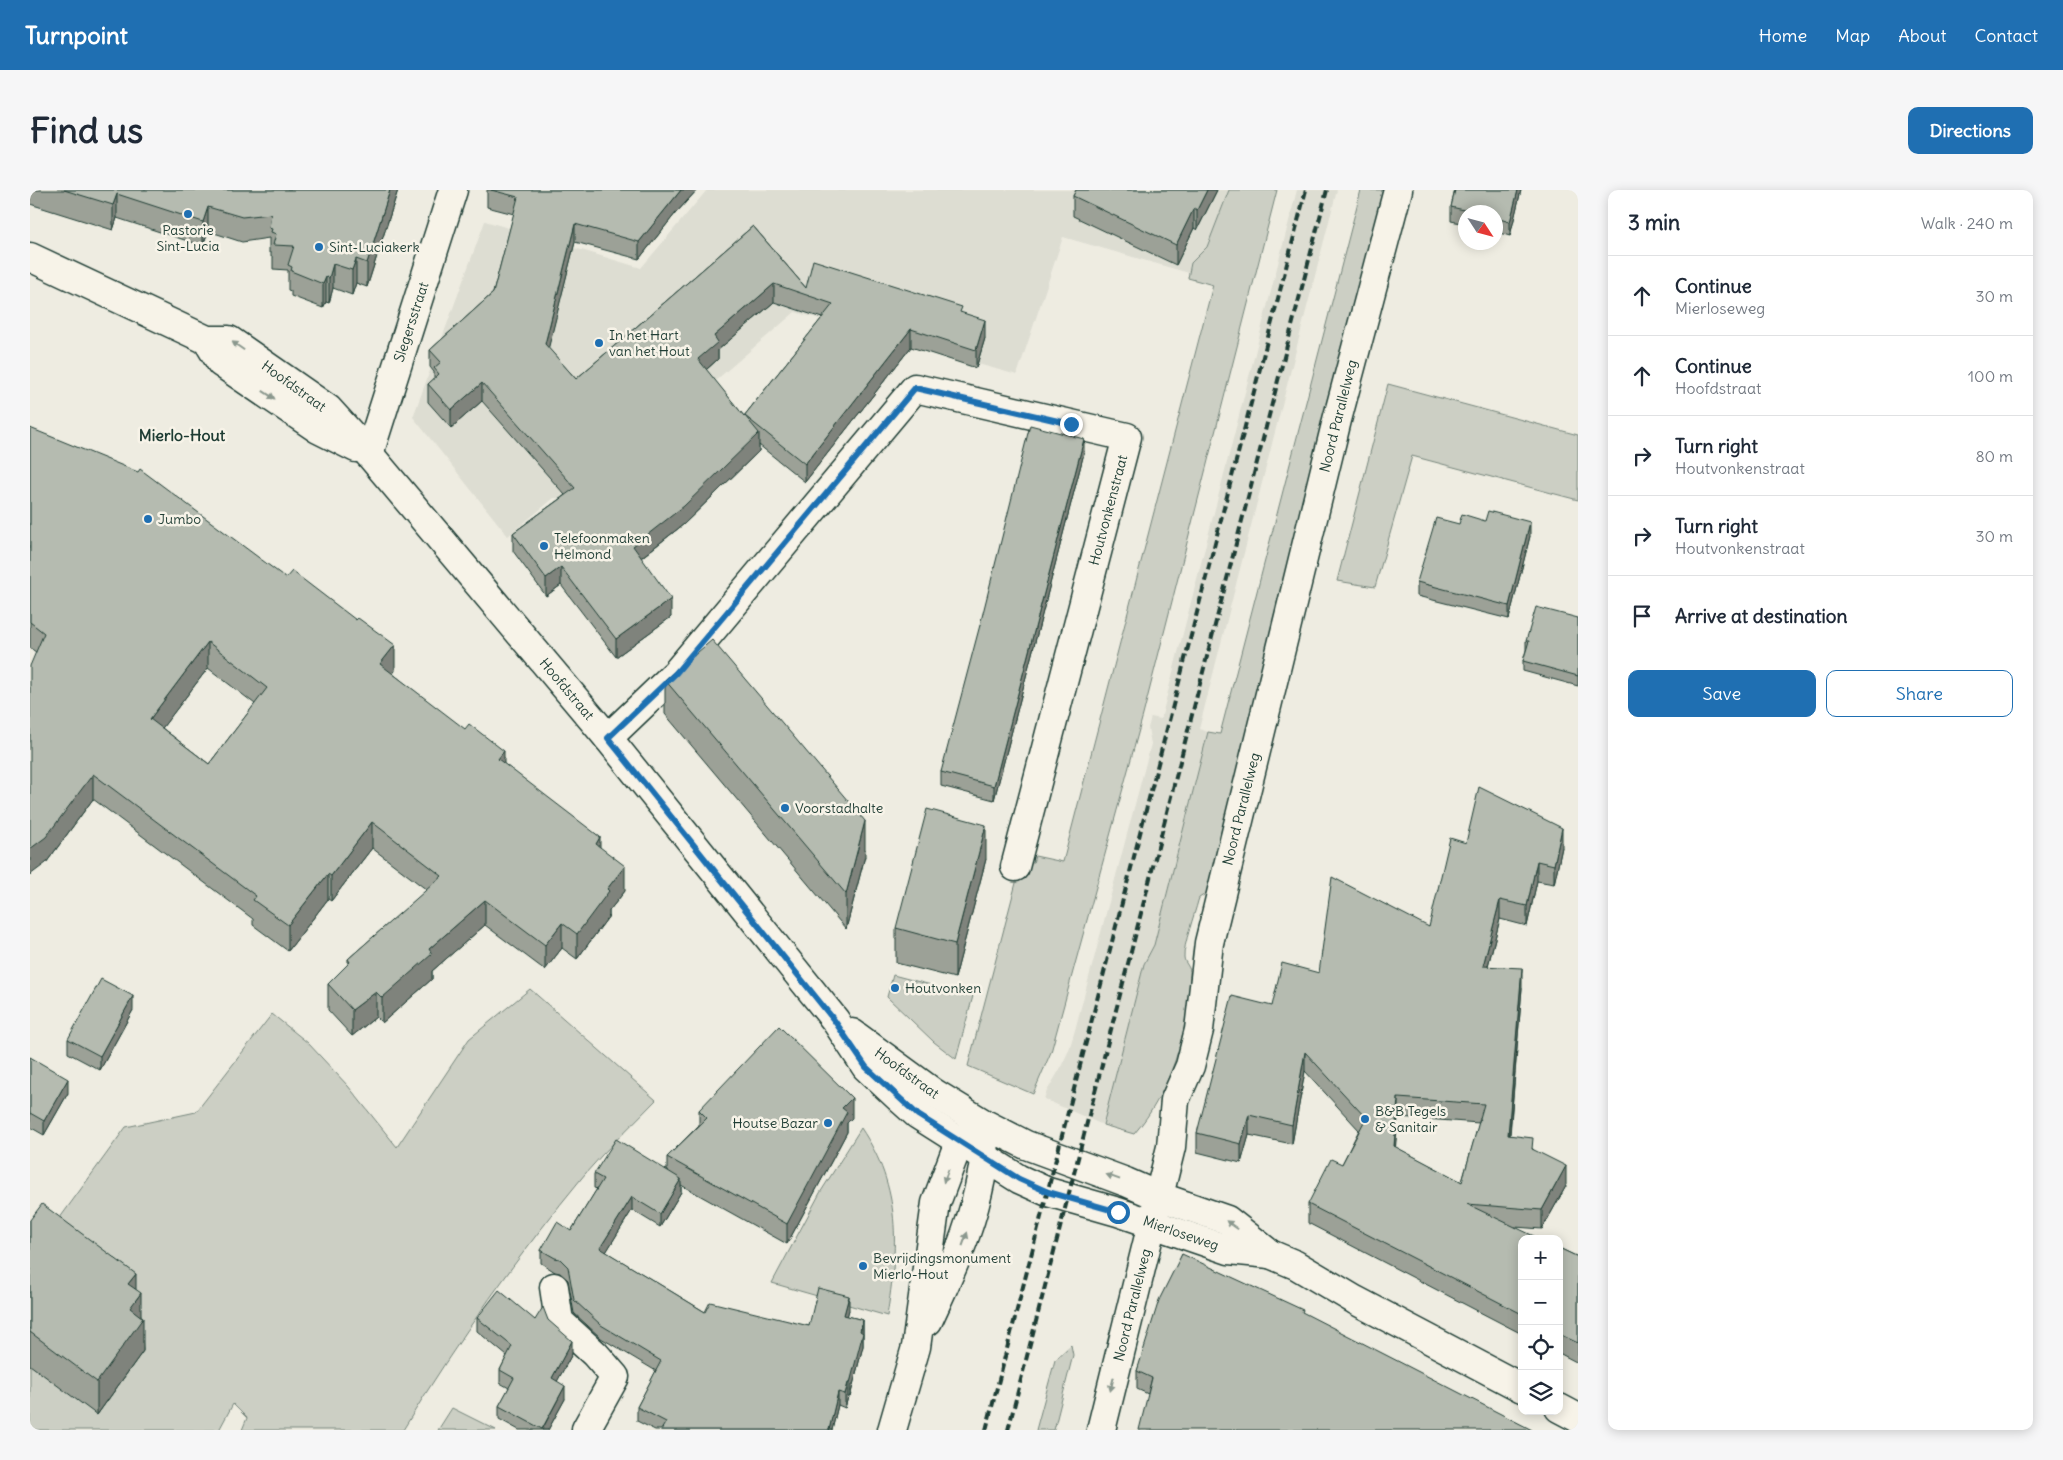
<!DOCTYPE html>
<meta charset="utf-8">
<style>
:root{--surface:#fff;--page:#f6f6f7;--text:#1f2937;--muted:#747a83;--line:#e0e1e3;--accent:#1f6fb2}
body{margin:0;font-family:Delius,sans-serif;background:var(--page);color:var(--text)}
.controls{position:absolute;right:15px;bottom:15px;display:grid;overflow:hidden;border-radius:10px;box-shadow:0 2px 12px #0003}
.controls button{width:45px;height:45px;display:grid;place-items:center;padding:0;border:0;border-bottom:1px solid var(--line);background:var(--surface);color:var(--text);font:25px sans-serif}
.compass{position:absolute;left:1428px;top:15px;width:45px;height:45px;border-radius:50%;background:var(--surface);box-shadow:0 2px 12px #0003;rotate:126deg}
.stop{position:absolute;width:15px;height:15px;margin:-11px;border:4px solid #1f6fb2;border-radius:50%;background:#fff}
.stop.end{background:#1f6fb2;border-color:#fff;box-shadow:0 1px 5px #0008}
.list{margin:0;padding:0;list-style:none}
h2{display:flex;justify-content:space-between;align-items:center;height:65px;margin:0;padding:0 20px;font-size:21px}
h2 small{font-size:16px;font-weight:400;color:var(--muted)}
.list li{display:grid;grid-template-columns:32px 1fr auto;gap:15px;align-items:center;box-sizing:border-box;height:80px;padding:0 20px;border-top:1px solid var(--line)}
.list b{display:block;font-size:19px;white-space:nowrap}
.list p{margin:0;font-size:16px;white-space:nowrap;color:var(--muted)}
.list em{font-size:16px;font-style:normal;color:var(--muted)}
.actions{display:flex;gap:10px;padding:15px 20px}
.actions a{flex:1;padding:11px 0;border:1px solid var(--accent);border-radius:10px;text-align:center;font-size:18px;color:var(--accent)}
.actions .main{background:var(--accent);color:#fff}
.icon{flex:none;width:28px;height:28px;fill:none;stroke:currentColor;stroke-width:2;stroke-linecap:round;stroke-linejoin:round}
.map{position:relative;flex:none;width:1548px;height:1240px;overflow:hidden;border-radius:10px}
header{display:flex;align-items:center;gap:30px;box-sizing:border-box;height:70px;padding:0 25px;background:var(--accent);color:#fff}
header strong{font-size:24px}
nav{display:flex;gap:28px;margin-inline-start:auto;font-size:18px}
.intro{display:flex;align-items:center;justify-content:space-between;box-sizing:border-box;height:120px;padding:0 30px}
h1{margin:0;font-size:35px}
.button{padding:12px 22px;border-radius:10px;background:var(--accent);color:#fff;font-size:18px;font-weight:700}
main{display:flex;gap:30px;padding:0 30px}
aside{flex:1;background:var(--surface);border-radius:10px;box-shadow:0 2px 12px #0003}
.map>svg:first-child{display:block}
</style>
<header>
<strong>Turnpoint</strong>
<nav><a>Home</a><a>Map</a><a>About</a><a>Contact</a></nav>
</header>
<div class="intro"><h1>Find us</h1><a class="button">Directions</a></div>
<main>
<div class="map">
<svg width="1548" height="1240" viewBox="0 0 1548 1240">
<rect width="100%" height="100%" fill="#eeece1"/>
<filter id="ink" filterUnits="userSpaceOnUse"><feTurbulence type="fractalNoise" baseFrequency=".02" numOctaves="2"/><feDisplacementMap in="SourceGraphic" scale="10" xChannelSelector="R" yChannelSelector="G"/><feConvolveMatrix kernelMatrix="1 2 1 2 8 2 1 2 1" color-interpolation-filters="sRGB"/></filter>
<g filter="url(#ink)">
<g fill="#ddddd2">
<path d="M677 0H1199L1177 57 1161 73 1159 83 1033 47 987 185 765 122 547 310 524 308 478 346 383 227 455 31 611 78Z"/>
<path d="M1267 0H1307L1169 539 1178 542 1124 755 1114 774 1073 935 1014 909 1017 901 1030 879 1039 860 1045 840 1121 554 1118 538 1121 527 1131 529Z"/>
</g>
<g fill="#cccfc4" stroke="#76867c">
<path d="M1199 0H1247L1113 525 1021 862 1003 904 938 876 992 670 1003 673 1005 666 1033 672 1183 95 1158 88 1161 73 1177 57Z"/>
<path d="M1331 0H1353L1180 693 1177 703 1169 708 1168 711C1165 723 1153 756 1154 767 1154 773 1161 777 1160 784 1159 841 1141 901 1104 944L1073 935 1114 774 1124 755 1178 542 1190 544Z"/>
<path d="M1358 194 1548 245V310L1382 266 1345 397 1307 391Z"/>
<path d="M863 785 943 806 926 869 904 852 857 807Z"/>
<path d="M500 799 626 910C603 934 577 958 555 984 489 1064 427 1151 373 1240H212L217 1228 203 1214 189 1240H0V1069L96 937 166 922 242 824 278 853 318 896 367 957 439 849Z"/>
<path d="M831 938C872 999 868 1056 857 1126L742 1093 790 1003Z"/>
<path d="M1041 1155 1043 1165 1024 1240H1006L1025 1170Z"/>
<path d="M422 1218 466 1240H408Z"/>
</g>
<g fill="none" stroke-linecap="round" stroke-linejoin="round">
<defs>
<g id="minor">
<path d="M0 67 177 150H199L298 219 339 264 578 548 805 830 836 877 868 907 888 925 989 989 1018 1002 1088 1022 1199 1060 1240 1064"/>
<path d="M177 150 191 173 288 239 326 258"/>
<path d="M339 264 423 0"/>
<path d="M578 548 646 483 885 198 1097 247 985 677"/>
<path d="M822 843 904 903 953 933 996 955 1096 992 1128 1006 1197 1030 1240 1064 1266 1075 1325 1110 1492 1198"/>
<path d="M524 1097 529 1131 565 1164 585 1187 556 1239 559 1240"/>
<path d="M898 1131C918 1087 937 1050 948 1002 952 984 956 968 954 950"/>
<path d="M1529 1218 1548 1228"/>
<path d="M862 1240 886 1157 906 1013 929 952 944 940"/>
<path d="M1071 1240 1141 957 1145 910 1160 876 1169 840 1179 753 1307 230 1368 0"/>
</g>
</defs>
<use href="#minor" stroke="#1f3d34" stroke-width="31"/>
<use href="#minor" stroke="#f7f3e8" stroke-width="28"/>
<g stroke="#1f3d34" stroke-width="4" stroke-dasharray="8 4" stroke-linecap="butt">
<path d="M956 1240 1276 0"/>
<path d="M978 1240 1297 0"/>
</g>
</g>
<g fill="#9ca197" stroke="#1f3d34" fill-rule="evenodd">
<path d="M0 0H368L337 97 326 93 322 105 303 98 299 113 296 112 293 118 261 106V101L258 100V80L243 79V67H241V63H239V48L212 52 178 41 173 56 87 28 83 40 0 14Z"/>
<path d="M457 0H667L645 24 609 69 545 52 518 158 546 189 723 36 776 98 932 123 955 148 946 178 881 157 775 292 729 255V261L654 334 611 368 641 427 586 467 531 395 516 406 483 361V343L535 305 452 211 421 238 398 212V194L404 189V182L400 177V160L463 103 484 24 457 17ZM744 112 792 128 714 226 676 180 688 169V160Z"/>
<path d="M1046 0H1187L1167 40 1164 38 1146 75 1043 26V6Z"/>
<path d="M1425 0H1491L1480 46 1466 42V22H1436V34L1421 31V17Z"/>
<path d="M0 238 365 481 362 483 474 574 570 658 595 701 579 721V726L547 769 532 758 515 780 455 735 402 781V789L352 833 346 827 322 846 298 820V794L318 774V769L397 700 342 658 301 711 298 709 258 761 223 735V729L63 609 16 673 6 462 0 458ZM178 478 225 514 179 574 132 538Z"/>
<path d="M1054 263 964 610 911 596V582Z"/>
<path d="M1429 334 1500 346 1479 429 1387 406V392Z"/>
<path d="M1548 428V496L1493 481V471L1496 460V451Z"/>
<path d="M635 490 835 666 816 739 635 524Z"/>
<path d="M1436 653 1532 657 1524 694 1507 691 1497 736 1470 729 1458 776 1492 798 1480 945 1503 959 1536 996 1512 1039 1485 1037 1492 1049V1144L1278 1033V1014L1312 974 1329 940 1275 881 1262 954 1219 945 1211 973 1167 962V943L1242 816 1289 783 1399 737ZM1368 927 1449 933 1432 992 1365 957Z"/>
<path d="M956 669 925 788 866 773V738Z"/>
<path d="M103 820 70 880 38 863V849Z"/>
<path d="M0 867 38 903 14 945 0 937Z"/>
<path d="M669 920 822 928 817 933V942L757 1054 651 995V1002L630 1037 602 1020 576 1062 675 1122 779 1136 819 1120 817 1126 833 1130V1156L820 1207H818L815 1218 808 1215 802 1240H625L607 1231V1217L626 1181 571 1148 544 1123 538 1090 530 1083 525 1082 511 1073V1060L541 1041 567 999 564 998V984L637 980V967L669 935Z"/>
<path d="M0 1030 106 1100 111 1126 113 1161 67 1225 0 1175Z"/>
<path d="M1529 1058 1548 1067V1173L1529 1163Z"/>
<path d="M1152 1064 1118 1204 1107 1199V1181Z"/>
<path d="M447 1128 518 1130 542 1164 527 1191 535 1209 518 1240H489L469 1229V1216L479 1198 470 1193V1180L477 1166 447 1141Z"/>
</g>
<g fill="#7f837b" stroke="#1f3d34">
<path d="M360 0H368L337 97V73Z"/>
<path d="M651 0H667L645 24 609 69V52Z"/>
<path d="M1177 0H1187L1167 40V20Z"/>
<path d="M1488 0H1491L1480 46V32Z"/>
<path d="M87 4V28L83 40V15Z"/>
<path d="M178 17V41L173 56V32Z"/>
<path d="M1164 18V38L1146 75V55Z"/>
<path d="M545 34V52L515 172V154Z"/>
<path d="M326 69V93L322 105V80Z"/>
<path d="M303 74V98L299 113V88Z"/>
<path d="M296 87V112L293 118V94Z"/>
<path d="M744 94V112L688 160V169L668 187V169L684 146Z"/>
<path d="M955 130V148L946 178V160Z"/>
<path d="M881 139V157L775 292V274Z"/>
<path d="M452 193V211L421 238V220Z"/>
<path d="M729 243V261L654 334 603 374V356Z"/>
<path d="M1054 249V263L964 610V596Z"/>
<path d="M1500 332V346L1479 429V416Z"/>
<path d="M531 377V395L516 406V388Z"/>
<path d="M641 409V427L586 467V449Z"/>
<path d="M178 452V478L120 554V529Z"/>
<path d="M365 455V481L350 499V474Z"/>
<path d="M474 561V586L468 569Z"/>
<path d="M63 584V609L16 673 0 685V659Z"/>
<path d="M835 631V666L816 739V704Z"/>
<path d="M342 632V658L301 711V686Z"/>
<path d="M956 635V669L925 788V754Z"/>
<path d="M1532 638V657L1524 694V675Z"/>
<path d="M570 647V673L566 654Z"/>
<path d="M1507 671V691L1497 736V716Z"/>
<path d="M595 676V701L579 721V726L547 769V744L577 699Z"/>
<path d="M298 684V709L258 761V735Z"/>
<path d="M455 710V735L402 781V789L352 833V808L399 759Z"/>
<path d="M1470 710V729L1453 795V776Z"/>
<path d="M532 733V758L515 780V755Z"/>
<path d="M1492 778V798L1478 964V945Z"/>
<path d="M346 802V827L322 846V820Z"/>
<path d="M103 806V820L70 880V866Z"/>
<path d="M1275 862V881L1262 954V935Z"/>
<path d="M38 889V903L14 945V931Z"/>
<path d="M822 908V928L817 933V942L757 1054V1034L812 918Z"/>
<path d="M1368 908V927L1364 975V956Z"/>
<path d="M1219 925V945L1211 973V954Z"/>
<path d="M1536 976V996L1512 1039V1020Z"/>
<path d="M651 989V1002L630 1037V1024Z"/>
<path d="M602 1007V1020L570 1072V1058Z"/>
<path d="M106 1084V1110L111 1103V1131L113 1128V1161L67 1225V1192L98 1094Z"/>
<path d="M819 1106V1120L814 1139V1125Z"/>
<path d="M833 1130V1156L820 1207V1193Z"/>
<path d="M542 1151V1164L522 1201V1188Z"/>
<path d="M818 1193V1207L815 1218V1204Z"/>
<path d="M535 1196V1209L518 1240H512Z"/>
<path d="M808 1202V1215L802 1240H799Z"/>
</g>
<g fill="#b5bbb0" stroke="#1f3d34" fill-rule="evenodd">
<path d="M34 0H360L337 73 326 69 322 80 303 74 299 88 296 87 293 94 261 81 262 77 258 75 264 56 243 55 246 44 241 42 242 39 239 38 241 24 212 27 178 17 173 32 87 4 83 15Z"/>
<path d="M461 0H651L609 52 545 34 515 154 546 189 723 36 776 98 783 70 932 117 930 122 955 130 946 160 881 139 775 274 715 226 729 243 654 316 603 356 641 409 586 449 531 377 516 388 483 343 545 298 452 193 421 220 398 194 409 184 404 178 411 172 400 160 463 103 488 7ZM744 94 803 114 714 226 668 169 688 152 684 146Z"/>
<path d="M1046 0H1177L1167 20 1164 18 1146 55 1043 6Z"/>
<path d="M1425 0H1488L1480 32 1466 28V22H1443L1421 17Z"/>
<path d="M1000 235 1054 249 964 596 911 582 950 435Z"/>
<path d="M0 238 108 282 110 279 256 388 262 381 326 430 328 428 365 455 350 474 435 539 439 534 474 561 468 569 570 647 566 654 595 676 577 699 579 701 547 744 532 733 515 755 455 710 399 759 402 764 352 808 346 802 322 820 298 794 320 772 318 769 412 686 342 632 301 686 298 684 258 735 223 710 226 706 63 584 16 647 0 659V476L14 443 0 432ZM178 452 237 498 179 574 120 529Z"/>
<path d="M1458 321 1500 332 1479 416 1387 392 1406 328 1429 334 1432 324 1455 331Z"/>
<path d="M1506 417 1548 428V486L1493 471 1499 451H1496Z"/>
<path d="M682 450 835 631 816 704 635 490Z"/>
<path d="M1449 597 1532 638 1524 675 1507 671 1497 716 1470 710 1453 776 1492 778 1478 945 1503 948 1502 959 1536 976 1512 1020 1437 1014 1510 1049H1492V1124L1278 1014 1301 969 1312 974 1336 928 1275 862 1262 935 1219 925 1211 954 1167 943 1202 806 1242 816 1252 773 1289 783 1302 687 1399 737 1420 648 1436 653ZM1368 908 1454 914 1432 992 1364 956Z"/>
<path d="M897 619 956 635 925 754 866 738Z"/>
<path d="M71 789 103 806 70 866 38 849Z"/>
<path d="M749 836 822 908 812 918 817 922 757 1034 637 967 677 928 669 920Z"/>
<path d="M0 867 38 889 14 931 0 923Z"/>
<path d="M586 949 651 989 630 1024 602 1007 570 1058 675 1122 680 1112 779 1136 788 1098 819 1106 814 1125 833 1130 830 1141 833 1143 820 1193H818L815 1204 808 1202 799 1240H631L636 1232 607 1217 631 1171 571 1135 544 1110 538 1077 530 1069 525 1068 511 1060 527 1032 541 1041 573 989 564 984Z"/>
<path d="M12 1014 106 1084 98 1094 111 1103 100 1118 113 1128 67 1192 0 1142V1030Z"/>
<path d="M1529 1058 1548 1067V1153L1529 1144Z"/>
<path d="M1152 1064 1273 1120 1272 1122 1502 1240H1109L1122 1188 1107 1181 1129 1110Z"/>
<path d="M469 1100 505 1130 513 1117 518 1130 542 1151 522 1188 535 1196 512 1239 469 1216 484 1188 470 1180 482 1156 447 1128Z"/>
</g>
<defs><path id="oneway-solid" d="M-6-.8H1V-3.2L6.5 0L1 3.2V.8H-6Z" transform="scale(1.25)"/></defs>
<g fill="#8b988e">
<use href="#oneway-solid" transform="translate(208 156) rotate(-145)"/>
<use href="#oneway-solid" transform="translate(239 205) rotate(34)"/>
<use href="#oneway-solid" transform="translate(916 986) rotate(111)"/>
<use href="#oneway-solid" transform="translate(1083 987) rotate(-160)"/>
<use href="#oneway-solid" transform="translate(1202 1035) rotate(-145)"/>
<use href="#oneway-solid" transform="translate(935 1049) rotate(-70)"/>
<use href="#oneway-solid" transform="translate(1082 1194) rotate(104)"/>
</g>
</g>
<g fill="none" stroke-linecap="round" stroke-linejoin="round" filter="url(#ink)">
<path stroke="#1f6fb2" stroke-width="6" d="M1041 234 885 198 646 483 578 548 804 830 836 877 888 925 989 989 1018 1002 1088 1022"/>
</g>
<g fill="#1f6fb2" stroke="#f7f3e8" stroke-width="2">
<circle cx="158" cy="24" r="5"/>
<circle cx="289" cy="57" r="5"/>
<circle cx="569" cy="153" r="5"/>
<circle cx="118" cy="329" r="5"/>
<circle cx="514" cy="356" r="5"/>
<circle cx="755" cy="618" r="5"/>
<circle cx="865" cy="798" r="5"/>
<circle cx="1335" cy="929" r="5"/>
<circle cx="798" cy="933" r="5"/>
<circle cx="833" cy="1076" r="5"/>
</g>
<g text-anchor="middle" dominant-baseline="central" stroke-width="5" stroke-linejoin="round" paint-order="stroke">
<g font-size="14" fill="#1f3d34" stroke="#f7f3e8" text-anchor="start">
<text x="158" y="40" text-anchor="middle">Pastorie<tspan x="158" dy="16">Sint-Lucia</tspan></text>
<text x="299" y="57">Sint-Luciakerk</text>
<text x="579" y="145">In het Hart<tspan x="579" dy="16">van het Hout</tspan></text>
<text x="128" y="329">Jumbo</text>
<text x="524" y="348">Telefoonmaken<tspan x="524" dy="16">Helmond</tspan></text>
<text x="765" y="618">Voorstadhalte</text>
<text x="875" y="798">Houtvonken</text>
<text x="1345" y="921">B&amp;B Tegels<tspan x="1345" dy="16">&amp; Sanitair</tspan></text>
<text x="788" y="933" text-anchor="end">Houtse Bazar</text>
<text x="843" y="1068">Bevrijdingsmonument<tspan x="843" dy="16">Mierlo-Hout</tspan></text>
</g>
<g font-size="14" fill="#1f3d34" stroke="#f7f3e8">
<text transform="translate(381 132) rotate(-72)">Slegersstraat</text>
<text transform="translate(264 196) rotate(36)">Hoofdstraat</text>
<text transform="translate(1308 226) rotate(-76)">Noord Parallelweg</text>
<text transform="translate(1078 320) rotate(-75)">Houtvonkenstraat</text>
<text transform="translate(537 499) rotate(50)">Hoofdstraat</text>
<text transform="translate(1211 619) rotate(-76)">Noord Parallelweg</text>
<text transform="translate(877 883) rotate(36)">Hoofdstraat</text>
<text transform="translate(1151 1043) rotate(19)">Mierloseweg</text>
<text transform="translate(1102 1115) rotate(-76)">Noord Parallelweg</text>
</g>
<g font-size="16" font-weight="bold" fill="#1f3d34" stroke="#f7f3e8">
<text x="152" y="245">Mierlo-Hout</text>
</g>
</g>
</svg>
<div class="controls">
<button>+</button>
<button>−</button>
<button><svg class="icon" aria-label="locate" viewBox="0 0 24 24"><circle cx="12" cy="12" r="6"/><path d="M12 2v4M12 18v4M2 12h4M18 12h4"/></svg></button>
<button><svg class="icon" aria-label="layers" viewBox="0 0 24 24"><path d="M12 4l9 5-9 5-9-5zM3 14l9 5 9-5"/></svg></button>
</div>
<svg class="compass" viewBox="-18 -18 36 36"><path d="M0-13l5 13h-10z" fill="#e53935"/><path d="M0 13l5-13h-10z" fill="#747a83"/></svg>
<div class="stop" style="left:1088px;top:1022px"></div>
<div class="stop end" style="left:1041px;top:234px"></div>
</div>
<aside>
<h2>3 min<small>Walk · 240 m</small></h2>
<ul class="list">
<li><svg class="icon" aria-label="ahead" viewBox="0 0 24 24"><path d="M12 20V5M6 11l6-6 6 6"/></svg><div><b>Continue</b><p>Mierloseweg</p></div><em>30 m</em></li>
<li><svg class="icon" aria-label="ahead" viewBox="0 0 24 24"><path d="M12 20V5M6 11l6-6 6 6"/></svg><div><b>Continue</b><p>Hoofdstraat</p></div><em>100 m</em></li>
<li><svg class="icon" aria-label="right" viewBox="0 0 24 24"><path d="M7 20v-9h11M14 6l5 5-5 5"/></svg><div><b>Turn right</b><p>Houtvonkenstraat</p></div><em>80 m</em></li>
<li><svg class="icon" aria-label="right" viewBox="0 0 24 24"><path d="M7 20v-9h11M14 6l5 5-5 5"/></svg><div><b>Turn right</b><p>Houtvonkenstraat</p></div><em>30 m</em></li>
<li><svg class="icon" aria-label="arrive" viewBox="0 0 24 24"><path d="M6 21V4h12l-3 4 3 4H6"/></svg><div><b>Arrive at destination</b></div></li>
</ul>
<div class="actions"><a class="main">Save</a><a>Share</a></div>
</aside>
</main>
